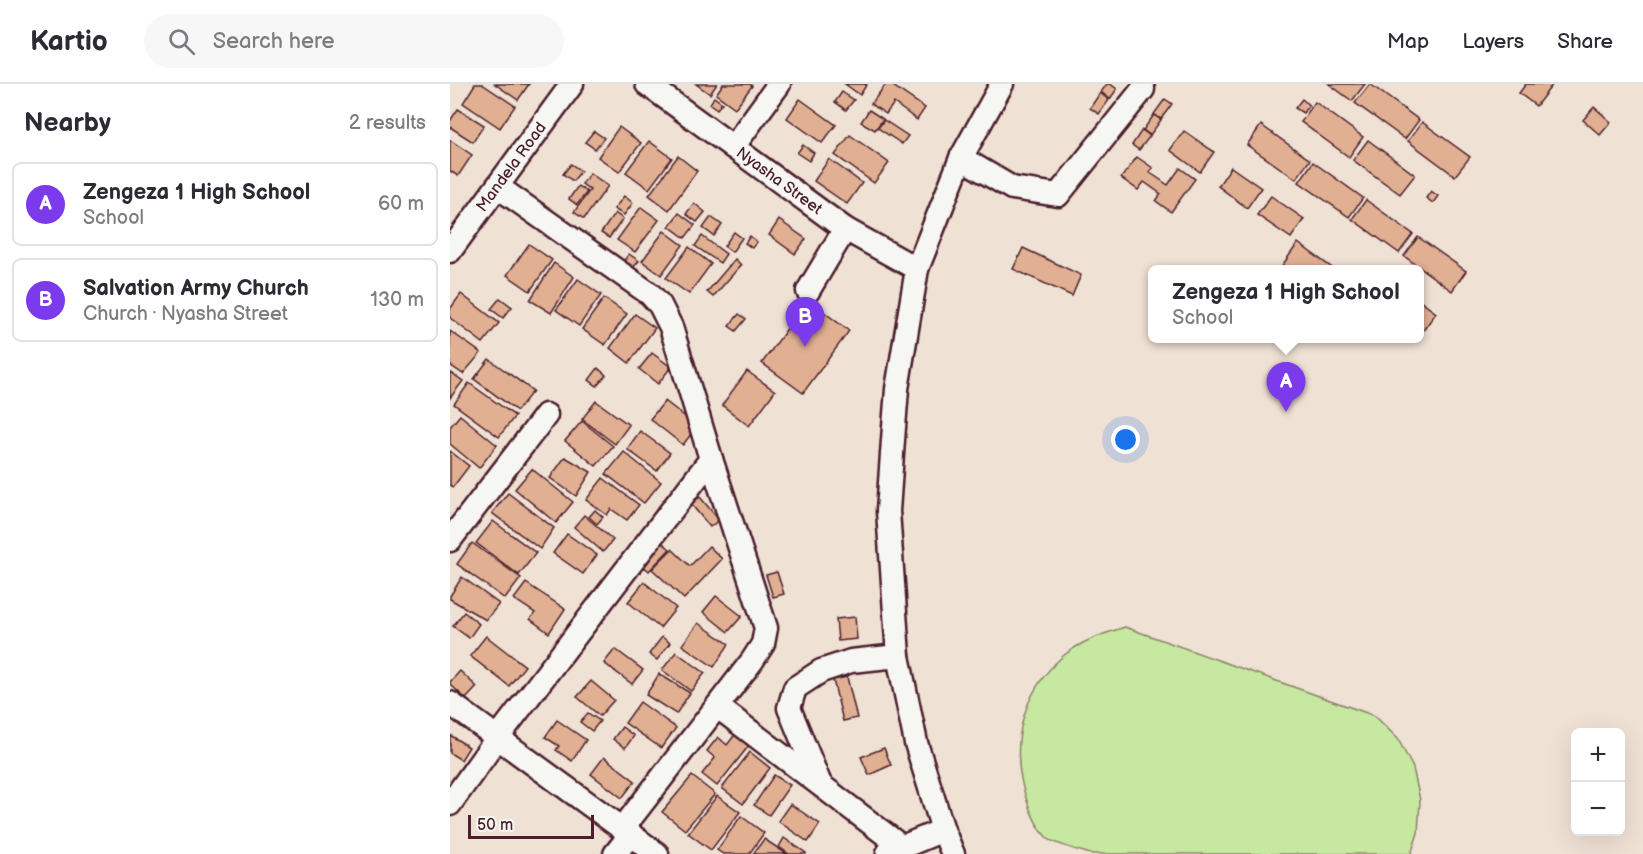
<!DOCTYPE html>
<meta charset="utf-8">
<style>
:root{--surface:#fff;--page:#f7f7f7;--text:#2b2b33;--muted:#7c7c81;--line:#e1e1e2;--accent:#7c3aed}
body{margin:0;font-family:"Balsamiq Sans",sans-serif;background:var(--page);color:var(--text)}
.controls{position:absolute;right:18px;bottom:18px;display:grid;overflow:hidden;border-radius:9px;box-shadow:0 6px 24px #0002}
.controls button{width:54px;height:54px;display:grid;place-items:center;padding:0;border:0;border-bottom:2px solid var(--line);background:var(--surface);color:var(--text);font:30px sans-serif}
.scale{position:absolute;left:18px;bottom:15px;width:126px;box-sizing:border-box;padding-left:6px;border:3px solid #4a1f2b;border-top:0;font-size:16px;line-height:21px;white-space:nowrap;color:#4a1f2b;-webkit-text-stroke:4px #f6f6f2;paint-order:stroke}
.you{position:absolute;left:676px;top:356px;width:21px;height:21px;margin:-15px;border:4px solid #fff;border-radius:50%;background:#1a73e8;box-shadow:0 0 0 9px #1a73e833}
.badge{display:grid;place-items:center;width:39px;height:39px;border-radius:50%;background:var(--accent);color:#fff;font-size:20px;font-weight:700}
.pin{position:absolute;translate:-50% -50px;filter:drop-shadow(0 2px 3px #0008)}
.pin::after{content:'';position:absolute;top:32px;width:21px;height:18px;background:inherit;clip-path:polygon(0 0,100% 0,50% 100%)}
.popup{position:absolute;left:698px;top:181px;width:276px;height:78px;box-sizing:border-box;display:grid;place-content:center;border-radius:9px;background:var(--surface);filter:drop-shadow(0 2px 4px #0005);font-size:20px;white-space:nowrap;color:var(--muted)}
.popup b{font-size:22px;color:var(--text)}
.popup::after{content:'';position:absolute;left:50%;top:100%;margin-left:-12px;border:12px solid transparent;border-top-color:var(--surface)}
.list{margin:0;padding:0;list-style:none}
h2{display:flex;justify-content:space-between;align-items:center;height:78px;margin:0;padding:0 24px;font-size:26px}
h2 small{font-size:20px;font-weight:400;color:var(--muted)}
.list li{display:grid;grid-template-columns:39px 1fr auto;gap:18px;align-items:center;box-sizing:border-box;height:84px;margin:0 12px 12px;padding:0 12px;border:2px solid var(--line);border-radius:9px}
.list b{display:block;font-size:22px;white-space:nowrap}
.list p{margin:0;font-size:20px;white-space:nowrap;color:var(--muted)}
.list em{font-size:20px;font-style:normal;color:var(--muted)}
.icon{flex:none;width:33px;height:33px;fill:none;stroke:currentColor;stroke-width:2;stroke-linecap:round;stroke-linejoin:round}
.map{position:relative;flex:none;width:1193px;height:770px;overflow:hidden}
header{display:flex;align-items:center;gap:36px;box-sizing:border-box;height:84px;padding:0 30px;background:var(--surface);border-bottom:2px solid var(--line)}
header strong{font-size:28px}
nav{display:flex;gap:33px;margin-inline-start:auto;font-size:21px}
.search{width:420px;height:54px;background:var(--page);display:flex;align-items:center;gap:15px;box-sizing:border-box;padding:0 21px;border-radius:33px;color:var(--muted);font-size:22px}
main{display:flex}
aside{flex:1;background:var(--surface)}
.map>svg:first-child{display:block}
</style>
<header>
<strong>Kartio</strong>
<div class="search"><svg class="icon" aria-label="search" viewBox="0 0 24 24"><circle cx="10" cy="10" r="6"/><path d="M15 15l6 6"/></svg>Search here</div>
<nav><a>Map</a><a>Layers</a><a>Share</a></nav>
</header>
<main>
<aside>
<h2>Nearby<small>2 results</small></h2>
<ul class="list">
<li><span class="badge">A</span><div><b>Zengeza 1 High School</b><p>School</p></div><em>60 m</em></li>
<li><span class="badge">B</span><div><b>Salvation Army Church</b><p>Church · Nyasha Street</p></div><em>130 m</em></li>
</ul>
</aside>
<div class="map">
<svg width="1193" height="770" viewBox="0 0 1193 770">
<rect width="100%" height="100%" fill="#f0e1d5"/>
<filter id="ink" filterUnits="userSpaceOnUse"><feTurbulence type="fractalNoise" baseFrequency=".0167" numOctaves="2"/><feDisplacementMap in="SourceGraphic" scale="12" xChannelSelector="R" yChannelSelector="G"/><feConvolveMatrix kernelMatrix="1 2 1 2 8 2 1 2 1" color-interpolation-filters="sRGB"/></filter>
<g filter="url(#ink)">
<path fill="#c6e8a1" stroke="#888466" stroke-width="1.5" d="M675 543 925 632 948 655 963 684 970 716 968 749 961 770H640C631 767 602 759 597 754 587 743 580 727 576 714 559 662 571 609 613 572 631 557 653 550 675 543Z"/>
<g fill="#e1b092" stroke="#4a1f2b" stroke-width="1.5">
<path d="M25 0H32L65 22 50 44 13 19Z"/>
<path d="M45 0H79L68 16Z"/>
<path d="M246 0H267L260 10Z"/>
<path d="M273 0H300L302 2 285 24 266 10Z"/>
<path d="M395 0H417L410 11Z"/>
<path d="M436 0H440L475 24 467 36 444 19 436 30 421 20Z"/>
<path d="M657 0H660L667 5 660 15 651 8Z"/>
<path d="M879 0H915L902 17Z"/>
<path d="M920 0 969 36 955 55 905 19Z"/>
<path d="M1076 0H1103L1086 22 1069 9Z"/>
<path d="M392 8 404 16 396 26 385 18Z"/>
<path d="M650 9 659 16 649 30 640 24Z"/>
<path d="M264 13 272 19 267 25 260 20Z"/>
<path d="M350 15 386 41 372 59 337 34Z"/>
<path d="M715 15 722 20 711 35 704 30Z"/>
<path d="M852 15 859 21 853 29 845 24Z"/>
<path d="M865 18 913 53 899 73 851 38Z"/>
<path d="M1144 23 1161 38 1150 51 1133 36Z"/>
<path d="M8 25 34 41 23 58 0 43V37Z"/>
<path d="M419 26 433 35 425 46 411 38Z"/>
<path d="M704 31 711 36 700 51 693 46Z"/>
<path d="M434 36 458 52 452 60 428 44Z"/>
<path d="M972 38 1020 73 1005 92 958 57Z"/>
<path d="M811 41 860 76 846 95 797 61Z"/>
<path d="M169 43 191 59 169 88 148 73Z"/>
<path d="M692 46 700 52 689 66 682 61Z"/>
<path d="M144 47 154 54 145 65 135 58Z"/>
<path d="M734 47 764 68 750 88 720 66Z"/>
<path d="M400 51 439 79 424 99 385 71Z"/>
<path d="M0 56 22 71 8 92 0 87Z"/>
<path d="M918 56 965 91 950 110 903 76Z"/>
<path d="M199 57 222 74 199 105 176 88Z"/>
<path d="M353 61 364 69 359 77 347 69Z"/>
<path d="M228 72 247 87 219 126 199 111Z"/>
<path d="M687 73 703 84 699 88 718 101 730 84 745 95 721 128 706 117 711 110 694 98 688 106 671 94Z"/>
<path d="M379 75 412 99 397 120 364 97Z"/>
<path d="M863 78 913 114 899 133 849 98Z"/>
<path d="M121 80 131 87 123 97 113 90Z"/>
<path d="M781 83 811 104 797 124 768 102Z"/>
<path d="M140 89 158 102 134 135 124 128 140 106 132 100Z"/>
<path d="M128 102 137 108 127 121 119 115Z"/>
<path d="M981 107 988 112 983 119 976 114Z"/>
<path d="M174 112 183 119 174 131 164 125Z"/>
<path d="M821 112 854 135 841 154 807 131Z"/>
<path d="M916 116 963 150 949 169 902 135Z"/>
<path d="M244 119 255 128 247 138 236 130Z"/>
<path d="M191 123 209 136 185 168 167 156Z"/>
<path d="M165 129 173 135 159 154 151 149Z"/>
<path d="M229 129 245 141 235 154 219 142Z"/>
<path d="M261 133 272 141 264 152 253 144Z"/>
<path d="M329 136 356 155 345 170 319 151Z"/>
<path d="M214 147 233 161 211 191 192 177Z"/>
<path d="M284 148 292 154 282 168 274 162Z"/>
<path d="M252 152 276 170 270 179 245 162Z"/>
<path d="M300 152 307 158 302 164 295 159Z"/>
<path d="M968 153 1016 187 1002 207 954 172Z"/>
<path d="M848 159 885 186H829Z"/>
<path d="M79 160 102 176 80 207 57 191Z"/>
<path d="M239 163 261 180 239 210 216 194Z"/>
<path d="M573 164 631 191 622 212 563 185Z"/>
<path d="M179 170 189 177 180 187 171 180Z"/>
<path d="M285 175 291 181 263 213 257 208Z"/>
<path d="M104 179 124 193 101 229 80 216Z"/>
<path d="M128 195 151 211 129 242 106 226Z"/>
<path d="M11 210 49 239 33 259 0 234V225Z"/>
<path d="M50 214 62 223 53 234 41 225Z"/>
<path d="M154 214 177 230 155 261 132 245Z"/>
<path d="M358 216 399 247 353 309 312 279Z"/>
<path d="M970 217 986 229 972 248 970 247Z"/>
<path d="M185 230 205 244 179 279 160 264Z"/>
<path d="M289 230 296 235 286 247 279 242Z"/>
<path d="M0 247 31 269 13 290 0 281Z"/>
<path d="M202 269 221 283 208 300 189 285Z"/>
<path d="M39 275 83 307 67 327 24 295Z"/>
<path d="M148 284 156 291 147 302 139 296Z"/>
<path d="M297 287 325 307 299 342 272 321Z"/>
<path d="M0 288 13 297 0 314Z"/>
<path d="M19 299 65 332 49 353 4 320Z"/>
<path d="M146 317 179 341 165 360 132 335Z"/>
<path d="M215 317 247 342 233 361 200 335Z"/>
<path d="M10 331 47 361 29 384 0 360V343Z"/>
<path d="M132 337 163 362 146 382 115 357Z"/>
<path d="M190 347 220 369 207 387 177 365Z"/>
<path d="M0 367 19 382 3 403 0 401Z"/>
<path d="M174 368 211 398 194 419 156 390Z"/>
<path d="M115 373 141 388 126 412 100 394Z"/>
<path d="M82 385 123 418 106 439 65 405Z"/>
<path d="M153 394 189 421 177 436 161 425 157 431 136 416Z"/>
<path d="M58 409 104 444 90 465 42 429Z"/>
<path d="M250 413 269 436 260 443 241 420Z"/>
<path d="M145 426 153 433 147 440 139 433Z"/>
<path d="M134 431 163 456 153 468 124 443Z"/>
<path d="M43 437 86 469 69 491 26 459Z"/>
<path d="M117 450 147 471 133 490 103 469Z"/>
<path d="M209 456 220 465 199 487 189 478Z"/>
<path d="M22 459 71 494 55 515 7 480Z"/>
<path d="M259 462 272 475 234 515 202 485 222 465 240 482Z"/>
<path d="M327 488 334 510 323 513 316 491Z"/>
<path d="M12 493 49 520 36 536 0 515V512Z"/>
<path d="M194 498 226 524 210 544 178 518Z"/>
<path d="M76 499 115 525 99 549 80 535 85 529 64 515Z"/>
<path d="M266 512 292 532 278 548 253 528Z"/>
<path d="M14 528 29 540 19 554 3 542Z"/>
<path d="M405 533 407 555 388 557 386 535Z"/>
<path d="M248 539 279 560 264 583 232 561Z"/>
<path d="M36 552 75 582 59 602 20 572Z"/>
<path d="M212 553 220 559 207 576 199 570Z"/>
<path d="M165 565 193 586 182 600 154 579Z"/>
<path d="M226 568 255 589 241 607 212 586Z"/>
<path d="M10 587 27 603 16 615 0 600V598Z"/>
<path d="M209 590 240 609 226 630 196 611Z"/>
<path d="M397 593 407 634 393 637 383 596Z"/>
<path d="M141 597 164 616 150 632 127 613Z"/>
<path d="M190 618 226 644 211 664 175 639Z"/>
<path d="M138 629 150 637 142 647 130 638Z"/>
<path d="M107 636 136 656 122 677 106 666 109 662 95 653Z"/>
<path d="M172 643 184 652 175 664 163 655Z"/>
<path d="M287 648 301 659 267 702 252 690 265 674 257 667 268 653 277 661Z"/>
<path d="M0 651 19 663 11 676 0 669Z"/>
<path d="M434 664 441 681 419 691 411 673Z"/>
<path d="M300 668 320 684 293 720 272 704Z"/>
<path d="M154 673 185 697 172 714 141 690Z"/>
<path d="M324 691 340 701 319 731 304 721Z"/>
<path d="M242 692 265 710 235 746 212 728Z"/>
<path d="M267 712 290 728 261 766 238 749Z"/>
<path d="M340 720 370 740 358 758 328 737Z"/>
<path d="M291 732 314 749 299 770H273L267 766Z"/>
<path d="M334 754 356 769V770H339L329 763Z"/>
<path d="M314 755 337 770H303Z"/>
</g>
<g fill="none" stroke-linecap="round" stroke-linejoin="round">
<defs>
<g id="minor">
<path id="s1" d="M197 0 395 145 467 185"/>
<path d="M283 63 329 0"/>
<path d="M511 74 562 104 608 111 693 5"/>
<path d="M48 103 200 210 210 221 221 243 261 375 316 544 313 560 302 577 173 744"/>
<path id="s2" d="M0 167 122 0"/>
<path d="M358 207 395 145"/>
<path d="M0 456 96 331"/>
<path d="M0 619 207 770"/>
<path d="M268 623 452 763"/>
<path d="M370 700 339 624 345 604 371 587 401 577 448 572"/>
<path d="M0 720 48 653 261 375"/>
<path d="M438 769 493 746"/>
<path d="M165 770 181 750"/>
<path d="M503 770 493 746 466 659 448 572 438 427 443 356 447 305 467 185 511 74 552 0"/>
</g>
</defs>
<use href="#minor" stroke="#4a1f2b" stroke-width="27"/>
<use href="#minor" stroke="#f6f6f2" stroke-width="22"/>
</g>
</g>
<g text-anchor="middle" dominant-baseline="central" stroke-width="6" stroke-linejoin="round" paint-order="stroke">
<g font-size="16" fill="#4a1f2b" stroke="#f6f6f2">
<text stroke="none"><textPath href="#s2" startOffset="104">Mandela Road</textPath></text>
<text stroke="none"><textPath href="#s1" startOffset="164">Nyasha Street</textPath></text>
</g>
</g>
</svg>
<div class="controls">
<button>+</button>
<button>−</button>
</div>
<div class="scale">50 m</div>
<div class="you"></div>
<div class="pin badge" style="left:836px;top:328px">A</div>
<div class="popup"><b>Zengeza 1 High School</b>School</div>
<div class="pin badge" style="left:355px;top:263px">B</div>
</div>
</main>
